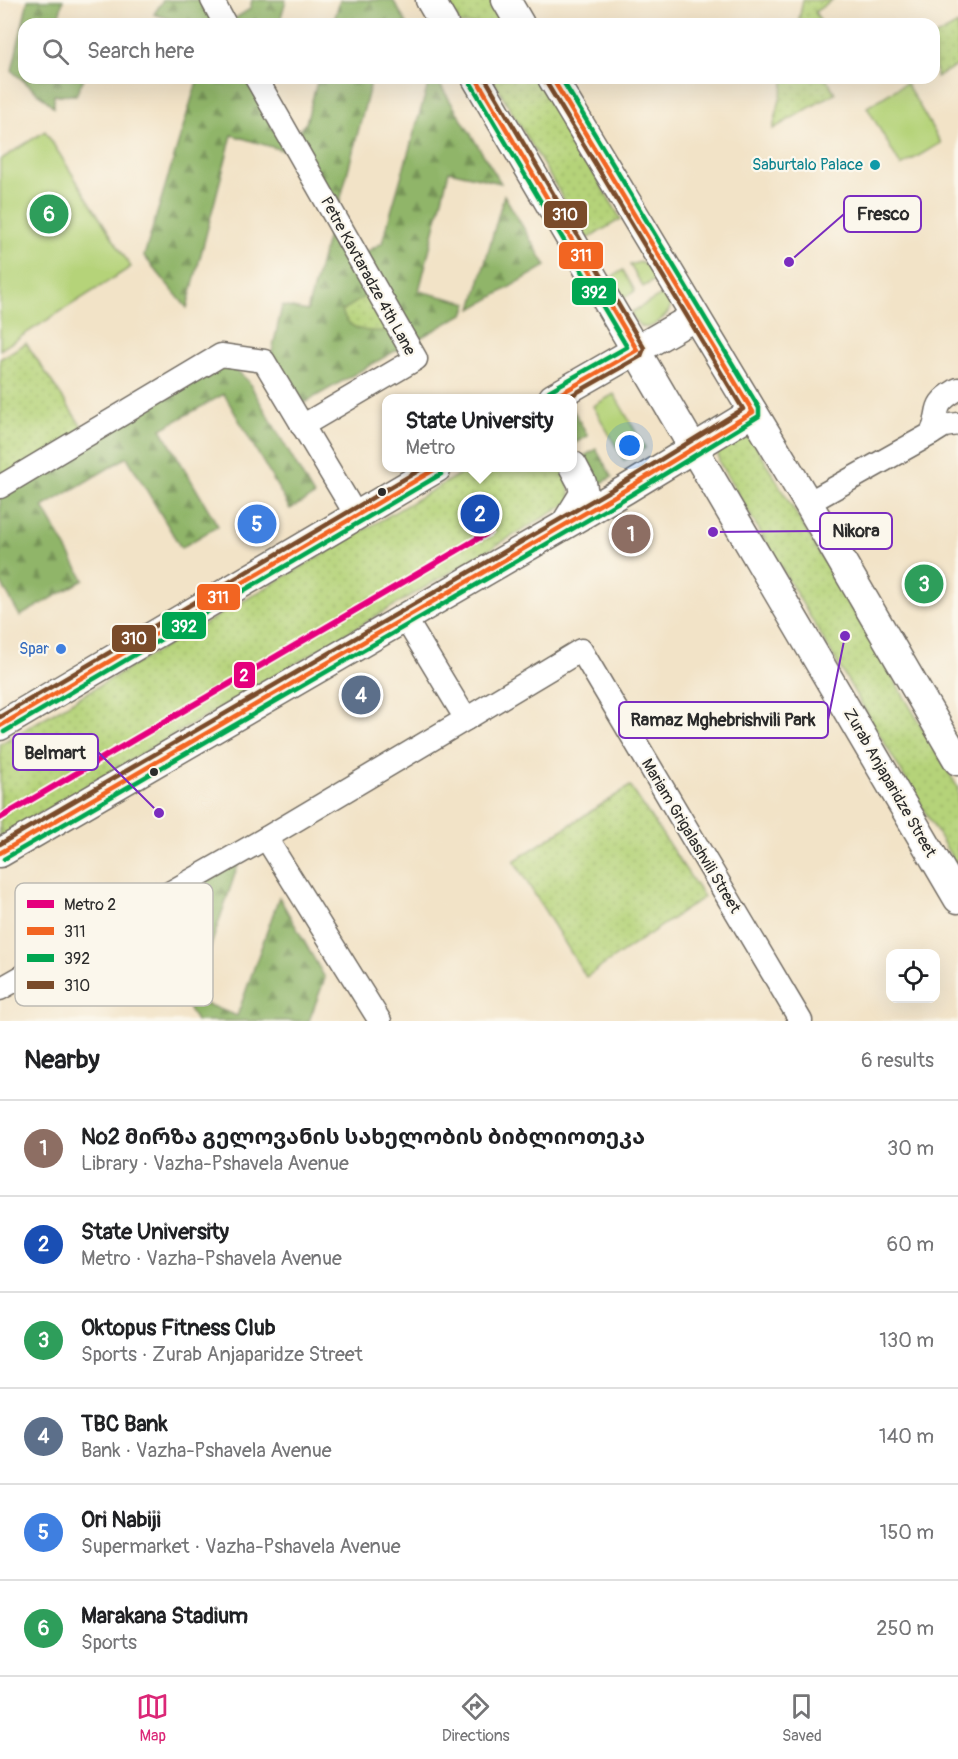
<!DOCTYPE html>
<meta charset="utf-8">
<style>
:root{--surface:#fff;--page:#f2f2f2;--text:#202124;--muted:#757577;--line:#e0e0e0;--accent:#db2777}
body{margin:0;font-family:Pangolin,"Noto Sans Georgian",sans-serif;background:var(--page);color:var(--text)}
.controls{position:absolute;right:18px;bottom:18px;display:grid;overflow:hidden;border-radius:12px;box-shadow:0 6px 24px #0002}
.controls button{width:54px;height:54px;display:grid;place-items:center;padding:0;border:0;border-bottom:2px solid var(--line);background:var(--surface);color:var(--text);font:30px sans-serif}
.you{position:absolute;left:630px;top:446px;width:21px;height:21px;margin:-15px;border:4px solid #fff;border-radius:50%;background:#1a73e8;box-shadow:0 0 0 9px #1a73e833}
.badge{display:grid;place-items:center;width:39px;height:39px;border-radius:50%;background:var(--accent);color:#fff;font-size:20px;font-weight:700}
.pin{position:absolute;translate:-50% -50%;border:3px solid #fff;box-shadow:0 2px 6px #0006}
.popup{position:absolute;left:382px;top:394px;width:195px;height:78px;box-sizing:border-box;display:grid;place-content:center;border-radius:12px;background:var(--surface);filter:drop-shadow(0 2px 4px #0005);font-size:20px;white-space:nowrap;color:var(--muted)}
.popup b{font-size:22px;color:var(--text)}
.popup::after{content:'';position:absolute;left:50%;top:100%;margin-left:-12px;border:12px solid transparent;border-top-color:var(--surface)}
.list{margin:0;padding:0;list-style:none}
h2{display:flex;justify-content:space-between;align-items:center;height:78px;margin:0;padding:0 24px;font-size:26px}
h2 small{font-size:20px;font-weight:400;color:var(--muted)}
.list li{display:grid;grid-template-columns:39px 1fr auto;gap:18px;align-items:center;box-sizing:border-box;height:96px;padding:0 24px;border-top:2px solid var(--line)}
.list b{display:block;font-size:22px;white-space:nowrap}
.list p{margin:0;font-size:20px;white-space:nowrap;color:var(--muted)}
.list em{font-size:20px;font-style:normal;color:var(--muted)}
.icon{flex:none;width:33px;height:33px;fill:none;stroke:currentColor;stroke-width:2;stroke-linecap:round;stroke-linejoin:round}
.map{position:relative;flex:none;width:958px;height:1021px;overflow:hidden}
.search{position:absolute;background:var(--surface);box-shadow:0 6px 24px #0002;left:18px;right:18px;top:18px;height:66px;display:flex;align-items:center;gap:15px;box-sizing:border-box;padding:0 21px;border-radius:18px;color:var(--muted);font-size:22px}
.sheet{height:654px;background:var(--surface)}
nav{display:flex;justify-content:space-around;align-items:center;box-sizing:border-box;height:84px;border-top:2px solid var(--line);background:var(--surface);font-size:16px;color:var(--muted)}
nav a{display:grid;justify-items:center;gap:3px}
nav .on{color:var(--accent)}
.map>svg:first-child{display:block}
</style>
<div class="map">
<svg width="958" height="1021" viewBox="0 0 958 1021">
<defs>
<pattern id="forest-firs" width="22" height="20" patternUnits="userSpaceOnUse" patternTransform="scale(1.5)"><rect width="22" height="20" fill="#90b569"/><path d="M5 1l3.5 6h-7zM16 11l3.5 6h-7z" fill="#769357"/></pattern>
<pattern id="park-dots" width="8" height="8" patternUnits="userSpaceOnUse" patternTransform="scale(1.5)"><rect width="8" height="8" fill="#b5d379"/><path d="M2 2h.1M6 6h.1" fill="none" stroke="#9cb569" stroke-width="1.8" stroke-linecap="round"/></pattern>
</defs>
<rect width="100%" height="100%" fill="#fbf7ec"/>
<filter id="ink" filterUnits="userSpaceOnUse"><feTurbulence type="fractalNoise" baseFrequency=".0167" numOctaves="2"/><feDisplacementMap in="SourceGraphic" scale="12" xChannelSelector="R" yChannelSelector="G"/><feConvolveMatrix kernelMatrix="1 2 1 2 8 2 1 2 1" color-interpolation-filters="sRGB"/></filter>
<filter id="wash" filterUnits="userSpaceOnUse"><feTurbulence type="fractalNoise" baseFrequency=".008" numOctaves="4" result="noise"/><feDisplacementMap in="SourceGraphic" scale="24" xChannelSelector="R" yChannelSelector="G"/><feGaussianBlur stdDeviation="1.35" result="paint"/><feColorMatrix in="noise" values="0 0 0 0 0 0 0 0 0 0 0 0 0 0 0 0 0 1.4 0 .05"/><feComposite in="paint" operator="in"/></filter>
<g filter="url(#wash)">
<rect width="100%" height="100%" fill="#f2e3c7"/>
<g fill="#b5d379" stroke="#707f52" stroke-width="1.5">
<path d="M906 83 941 143 901 166 867 107Z"/>
<path d="M45 131 131 267 0 350V160Z"/>
<path d="M640 262 649 267 656 279 643 287 630 265Z"/>
<path d="M623 270 635 291 622 299 610 278Z"/>
<path d="M665 293 671 305C669 315 654 329 643 327 637 325 633 318 630 313Z"/>
<path d="M614 394 645 448 624 460 593 406Z"/>
</g>
<g fill="url(#forest-firs)" stroke="#5e704a" stroke-width="1.5">
<path d="M28 0H63L57 24H24V78H84L76 95H54V107L12 71Z"/>
<path d="M163 0H202L216 24H186L154 14Z"/>
<path d="M252 0H286L279 24H233L231 21 250 9Z"/>
<path d="M340 0H393L407 24H333Z"/>
<path d="M198 78H249L285 151 232 135 187 308 144 256Z"/>
<path d="M318 78H372L338 209 295 134 306 123Z"/>
<path d="M430 78H436L501 183 449 171 419 291 468 303 465 313 413 342 363 254 382 243Z"/>
<path d="M504 195 546 266 472 309Z"/>
<path d="M332 221 404 346 297 407 270 361 282 306 307 311Z"/>
<path d="M230 364 248 381 314 496 290 509 224 394 161 429 218 526 181 548 127 457 43 507 84 580 20 616 0 581V493L204 368Z"/>
<path d="M573 410 588 436 573 444Z"/>
<path d="M596 449 612 477 595 487 579 459Z"/>
<path d="M241 856 193 999 237 1016 279 897 325 978 309 1021H196L137 920Z"/>
</g>
<g fill="url(#park-dots)" stroke="#707f52" stroke-width="1.5">
<path d="M446 0H491L505 24H460Z"/>
<path d="M803 0H832L815 12 822 24H798Z"/>
<path d="M958 24V65L936 77 934 37Z"/>
<path d="M492 78H537L621 219 587 239Z"/>
<path d="M785 78H826L835 93 773 129Z"/>
<path d="M372 292 393 330C372 333 349 333 342 311Z"/>
<path d="M26 343 84 430 3 479 0 473V359Z"/>
<path d="M742 436 752 439 958 788V868L719 462 718 452Z"/>
<path d="M470 468H564L572 501 0 837V744Z"/>
<path d="M630 786 704 897 586 977 514 861Z"/>
</g>
</g>
<g filter="url(#ink)">
<g fill="none" stroke-linecap="round" stroke-linejoin="round">
<defs>
<g id="minor">
<path d="M212 0 225 24"/>
<path d="M256 78 416 359 302 426"/>
<path d="M931 434 944 426 958 424"/>
<path d="M0 487 221 355 264 361 356 515"/>
<path d="M808 503 931 434C943 410 928 407 958 389"/>
<path d="M405 618 466 719 581 650 801 1021"/>
<path d="M266 838 380 1021"/>
<path d="M0 989 266 838 466 719"/>
</g>
<g id="major">
<path d="M430 0 444 24"/>
<path d="M506 0 520 24"/>
<path d="M476 78 958 899"/>
<path d="M552 78 808 503 958 761"/>
<path d="M553 398 694 317"/>
<path d="M566 523 584 494 582 483 573 466"/>
<path d="M0 726 437 468"/>
<path d="M0 853 625 490 753 412"/>
</g>
</defs>
<use href="#minor" stroke="#716b62" stroke-width="25"/>
<use href="#major" stroke="#716b62" stroke-width="31"/>
<use href="#minor" stroke="#fff" stroke-width="22"/>
<use href="#major" stroke="#fff" stroke-width="28"/>
<defs>
<g id="bus-1">
<path d="M476 78 637 350 553 398"/>
<path d="M0 726 437 468"/>
<path d="M0 853 625 490 753 412 552 78"/>
</g>
<g id="bus-2">
<path d="M470 82 627 347 549 391"/>
<path d="M4 732 441 474"/>
<path d="M4 859 629 496 759 416V408L561 78"/>
</g>
<g id="bus-3">
<path d="M485 78 644 348 641 356 567 398"/>
<path d="M0 717 423 468"/>
<path d="M0 844 621 484 743 409 546 82"/>
</g>
</defs>
<use href="#bus-1" stroke="#fbf7ec" stroke-width="9"/>
<use href="#bus-2" stroke="#fbf7ec" stroke-width="9"/>
<use href="#bus-3" stroke="#fbf7ec" stroke-width="9"/>
<use href="#bus-1" stroke="#f26522" stroke-width="4.5"/>
<use href="#bus-2" stroke="#00a651" stroke-width="4.5"/>
<use href="#bus-3" stroke="#7a4b2a" stroke-width="4.5"/>
<defs>
<path id="metro-1" d="M0 818 489 532"/>
</defs>
<use href="#metro-1" stroke="#fbf7ec" stroke-width="10"/>
<use href="#metro-1" stroke="#e5007d" stroke-width="6"/>
</g>
</g>
<circle fill="#0f9aa8" stroke="#fbf7ec" stroke-width="2" cx="875" cy="165" r="6"/>
<g fill="#2b2b2b" stroke="#fbf7ec" stroke-width="2">
<circle cx="382" cy="492" r="5"/>
<circle cx="154" cy="772" r="5"/>
</g>
<circle fill="#3f7fe0" stroke="#fbf7ec" stroke-width="2" cx="61" cy="649" r="6"/>
<g text-anchor="middle" dominant-baseline="central" stroke-width="4.5" stroke-linejoin="round" paint-order="stroke">
<g font-size="16" fill="#0d838f" stroke="#fbf7ec" text-anchor="end">
<text x="863" y="165">Saburtalo Palace</text>
</g>
<g font-size="16" fill="#2b2b2b" stroke="#fbf7ec">
<text transform="translate(368 276) rotate(61)">Petre Kavtaradze 4th Lane</text>
<text transform="translate(890 783) rotate(60)">Zurab Anjaparidze Street</text>
<text transform="translate(691 836) rotate(59)">Mariam Grigalashvili Street</text>
</g>
<g font-size="16" fill="#366cbe" stroke="#fbf7ec" text-anchor="end">
<text x="49" y="649">Spar</text>
</g>
</g>
<rect x="15" y="883" width="198" height="123" rx="9" fill="#fbf7ec" stroke="#bdbab2" stroke-width="1.5"/>
<rect x="27" y="900" width="27" height="8" fill="#e5007d"/>
<rect x="27" y="927" width="27" height="8" fill="#f26522"/>
<rect x="27" y="954" width="27" height="8" fill="#00a651"/>
<rect x="27" y="981" width="27" height="8" fill="#7a4b2a"/>
<g font-size="16" fill="#2b2b2b">
<text x="64" y="910">Metro 2</text>
<text x="64" y="937">311</text>
<text x="64" y="964">392</text>
<text x="64" y="991">310</text>
</g>
<path fill="none" stroke="#7b2cbf" stroke-width="2" d="M789 262L844 214M713 532L820 531M845 636L828 720M159 813L98 752"/>
<g fill="#7b2cbf" stroke="#fbf7ec" stroke-width="2">
<circle cx="789" cy="262" r="6"/>
<circle cx="713" cy="532" r="6"/>
<circle cx="845" cy="636" r="6"/>
<circle cx="159" cy="813" r="6"/>
</g>
<g fill="#fbf7ec" stroke="#7b2cbf" stroke-width="2">
<rect x="844" y="196" width="77" height="36" rx="6"/>
<rect x="820" y="513" width="72" height="36" rx="6"/>
<rect x="619" y="702" width="209" height="36" rx="6"/>
<rect x="13" y="734" width="85" height="36" rx="6"/>
</g>
<g font-size="18" text-anchor="middle" font-weight="bold" fill="#2b2b2b">
<text x="883" y="220">Fresco</text>
<text x="856" y="537">Nikora</text>
<text x="723" y="726">Ramaz Mghebrishvili Park</text>
<text x="55" y="759">Belmart</text>
</g>
<g stroke="#fbf7ec" stroke-width="2">
<rect x="543" y="200" width="45" height="29" rx="6" fill="#7a4b2a"/>
<rect x="558" y="241" width="46" height="29" rx="6" fill="#f26522"/>
<rect x="571" y="277" width="46" height="29" rx="6" fill="#00a651"/>
<rect x="196" y="583" width="45" height="28" rx="6" fill="#f26522"/>
<rect x="161" y="611" width="46" height="29" rx="6" fill="#00a651"/>
<rect x="111" y="624" width="46" height="29" rx="6" fill="#7a4b2a"/>
<rect x="233" y="661" width="23" height="28" rx="6" fill="#e5007d"/>
</g>
<g font-size="16" text-anchor="middle" font-weight="bold" fill="#fff">
<text x="565" y="220">310</text>
<text x="581" y="261">311</text>
<text x="594" y="298">392</text>
<text x="218" y="603">311</text>
<text x="184" y="632">392</text>
<text x="134" y="644">310</text>
<text x="244" y="681">2</text>
</g>
</svg>
<div class="controls">
<button><svg class="icon" aria-label="locate" viewBox="0 0 24 24"><circle cx="12" cy="12" r="6"/><path d="M12 2v4M12 18v4M2 12h4M18 12h4"/></svg></button>
</div>
<div class="you"></div>
<div class="pin badge" style="left:631px;top:534px;background:#8d6e63">1</div>
<div class="pin badge" style="left:480px;top:514px;background:#1a4fb4">2</div>
<div class="popup"><b>State University</b>Metro</div>
<div class="pin badge" style="left:924px;top:584px;background:#2e9e5b">3</div>
<div class="pin badge" style="left:361px;top:695px;background:#5c6f8a">4</div>
<div class="pin badge" style="left:257px;top:524px;background:#3f7fe0">5</div>
<div class="pin badge" style="left:49px;top:214px;background:#2e9e5b">6</div>
<div class="search"><svg class="icon" aria-label="search" viewBox="0 0 24 24"><circle cx="10" cy="10" r="6"/><path d="M15 15l6 6"/></svg>Search here</div>
</div>
<section class="sheet">
<h2>Nearby<small>6 results</small></h2>
<ul class="list">
<li><span class="badge" style="background:#8d6e63">1</span><div><b>№2 მირზა გელოვანის სახელობის ბიბლიოთეკა</b><p>Library · Vazha-Pshavela Avenue</p></div><em>30 m</em></li>
<li><span class="badge" style="background:#1a4fb4">2</span><div><b>State University</b><p>Metro · Vazha-Pshavela Avenue</p></div><em>60 m</em></li>
<li><span class="badge" style="background:#2e9e5b">3</span><div><b>Oktopus Fitness Club</b><p>Sports · Zurab Anjaparidze Street</p></div><em>130 m</em></li>
<li><span class="badge" style="background:#5c6f8a">4</span><div><b>TBC Bank</b><p>Bank · Vazha-Pshavela Avenue</p></div><em>140 m</em></li>
<li><span class="badge" style="background:#3f7fe0">5</span><div><b>Ori Nabiji</b><p>Supermarket · Vazha-Pshavela Avenue</p></div><em>150 m</em></li>
<li><span class="badge" style="background:#2e9e5b">6</span><div><b>Marakana Stadium</b><p>Sports</p></div><em>250 m</em></li>
</ul>
</section>
<nav>
<a class="on"><svg class="icon" aria-label="map" viewBox="0 0 24 24"><path d="M3 6l6-2 6 2 6-2v14l-6 2-6-2-6 2zM9 4v14M15 6v14"/></svg>Map</a>
<a><svg class="icon" aria-label="directions" viewBox="0 0 24 24"><path d="M12 3l9 9-9 9-9-9zM9 14v-3h6M13 9l2 2-2 2"/></svg>Directions</a>
<a><svg class="icon" aria-label="saved" viewBox="0 0 24 24"><path d="M7 4h10v16l-5-4-5 4z"/></svg>Saved</a>
</nav>
